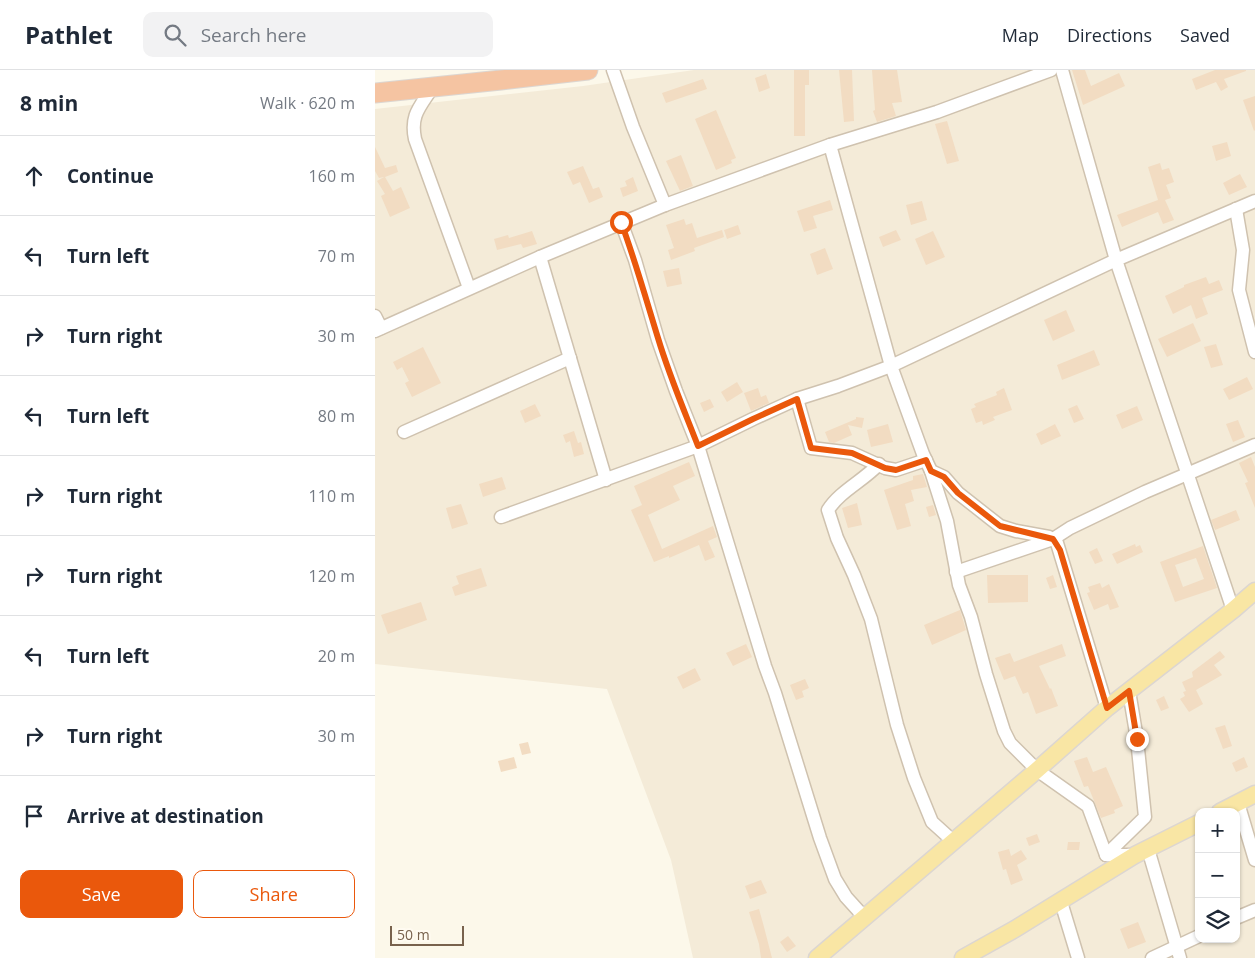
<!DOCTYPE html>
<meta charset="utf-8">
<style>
:root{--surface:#fff;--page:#f2f2f3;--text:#1f2937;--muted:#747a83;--line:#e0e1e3;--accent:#ea580c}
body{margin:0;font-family:"Open Sans",sans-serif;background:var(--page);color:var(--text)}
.controls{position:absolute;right:15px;bottom:15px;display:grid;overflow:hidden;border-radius:10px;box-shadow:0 1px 4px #0004}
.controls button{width:45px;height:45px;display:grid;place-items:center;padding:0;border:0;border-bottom:1px solid var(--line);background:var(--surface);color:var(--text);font:25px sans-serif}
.scale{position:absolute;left:15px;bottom:12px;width:74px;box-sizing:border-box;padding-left:5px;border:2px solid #78624d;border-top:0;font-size:14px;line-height:18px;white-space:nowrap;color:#78624d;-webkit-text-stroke:4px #fffbf1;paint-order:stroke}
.stop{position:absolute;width:15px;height:15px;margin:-11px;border:4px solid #ea580c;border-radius:50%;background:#fff}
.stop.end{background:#ea580c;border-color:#fff;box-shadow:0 1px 5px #0008}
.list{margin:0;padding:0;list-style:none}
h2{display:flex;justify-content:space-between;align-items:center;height:65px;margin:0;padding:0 20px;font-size:21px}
h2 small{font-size:16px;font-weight:400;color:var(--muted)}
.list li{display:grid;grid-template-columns:32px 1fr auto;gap:15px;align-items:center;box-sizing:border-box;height:80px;padding:0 20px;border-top:1px solid var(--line)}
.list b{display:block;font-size:19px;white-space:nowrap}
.list em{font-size:16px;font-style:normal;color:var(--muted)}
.actions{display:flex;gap:10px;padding:15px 20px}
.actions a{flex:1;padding:11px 0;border:1px solid var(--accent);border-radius:10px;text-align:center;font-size:18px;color:var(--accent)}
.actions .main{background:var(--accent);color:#fff}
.icon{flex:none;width:28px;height:28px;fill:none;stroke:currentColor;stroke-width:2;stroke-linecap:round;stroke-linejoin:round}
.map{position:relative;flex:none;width:880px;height:888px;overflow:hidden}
header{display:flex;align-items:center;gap:30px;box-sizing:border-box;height:70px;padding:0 25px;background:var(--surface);border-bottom:1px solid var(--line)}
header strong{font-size:24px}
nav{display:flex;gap:28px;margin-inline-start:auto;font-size:18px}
.search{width:350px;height:45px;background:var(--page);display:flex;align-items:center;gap:12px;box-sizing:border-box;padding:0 18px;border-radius:10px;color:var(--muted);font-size:19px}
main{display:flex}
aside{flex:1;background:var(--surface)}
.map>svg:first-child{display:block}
</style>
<header>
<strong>Pathlet</strong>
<div class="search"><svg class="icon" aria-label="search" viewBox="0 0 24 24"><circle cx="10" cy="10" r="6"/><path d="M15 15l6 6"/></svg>Search here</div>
<nav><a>Map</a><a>Directions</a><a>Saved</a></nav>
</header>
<main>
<aside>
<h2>8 min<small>Walk · 620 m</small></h2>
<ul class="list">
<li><svg class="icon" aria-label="ahead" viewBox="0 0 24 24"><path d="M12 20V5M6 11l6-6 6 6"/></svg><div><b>Continue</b></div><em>160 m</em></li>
<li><svg class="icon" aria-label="left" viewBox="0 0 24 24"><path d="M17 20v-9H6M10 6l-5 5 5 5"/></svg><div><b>Turn left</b></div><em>70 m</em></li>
<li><svg class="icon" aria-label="right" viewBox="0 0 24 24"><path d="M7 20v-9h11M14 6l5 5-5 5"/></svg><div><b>Turn right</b></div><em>30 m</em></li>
<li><svg class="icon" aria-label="left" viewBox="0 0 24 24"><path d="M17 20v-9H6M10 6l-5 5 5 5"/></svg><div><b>Turn left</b></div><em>80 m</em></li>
<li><svg class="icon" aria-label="right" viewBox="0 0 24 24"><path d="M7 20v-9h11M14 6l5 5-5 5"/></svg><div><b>Turn right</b></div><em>110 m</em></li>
<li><svg class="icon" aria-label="right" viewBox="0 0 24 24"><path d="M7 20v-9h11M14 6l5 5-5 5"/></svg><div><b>Turn right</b></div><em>120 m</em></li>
<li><svg class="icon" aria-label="left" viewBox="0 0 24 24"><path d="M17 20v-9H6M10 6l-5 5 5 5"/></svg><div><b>Turn left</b></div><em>20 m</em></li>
<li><svg class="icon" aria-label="right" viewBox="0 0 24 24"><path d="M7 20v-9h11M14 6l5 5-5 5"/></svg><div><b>Turn right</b></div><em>30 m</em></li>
<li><svg class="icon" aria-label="arrive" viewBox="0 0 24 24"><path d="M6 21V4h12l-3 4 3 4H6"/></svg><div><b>Arrive at destination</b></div></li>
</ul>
<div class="actions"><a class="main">Save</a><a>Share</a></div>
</aside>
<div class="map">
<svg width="880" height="888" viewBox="0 0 880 888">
<rect width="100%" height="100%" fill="#fcf8ea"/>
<path fill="#f4ebd8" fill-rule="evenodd" d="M319 0H880V888H318L296 790 232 619 0 594V39L208 16ZM824 742H861V869H824Z"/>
<g fill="#f2dcc2" fill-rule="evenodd">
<path d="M419 0H434V15H430V66H419Z"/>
<path d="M464 0H477L479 51 469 52Z"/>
<path d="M497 0H522L527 32 517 33 521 46 502 52 498 41 500 40Z"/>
<path d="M697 0H710L716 16 744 3 750 16 708 35Z"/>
<path d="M840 0H871V1L849 9 853 17 846 21 841 12 821 20 817 9Z"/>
<path d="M391 4 395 18 384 22 380 8Z"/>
<path d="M328 9 332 19 291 33 287 23Z"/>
<path d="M880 26V60L879 61 868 30Z"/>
<path d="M341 40 361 88 356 90 357 93 341 100 320 49Z"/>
<path d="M572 51 584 91 572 94 560 54Z"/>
<path d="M852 72 856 86 841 91 837 76Z"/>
<path d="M0 77 10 98 21 95 23 102 10 107 18 121 26 117 35 138 15 147 6 126 10 124 2 111 9 107 4 108 0 101Z"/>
<path d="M306 85 318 116 305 121 291 91Z"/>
<path d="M785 93 787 100 794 98 799 112 791 115 796 128 790 130 799 150 788 154 783 142 747 157 742 145 783 130 773 97Z"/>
<path d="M208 96 218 119 224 117 228 127 214 133 205 112 198 115 192 102Z"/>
<path d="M865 104 872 117 854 125 848 113Z"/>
<path d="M258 107 263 121 248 127 245 118 252 116 250 111Z"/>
<path d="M455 130 458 140 438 146 442 158 429 162 422 141Z"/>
<path d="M547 131 552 150 536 155 531 135Z"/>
<path d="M309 149 311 155 317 153 322 168 347 160 349 167 319 178 320 181 296 190 293 180 299 178 291 155Z"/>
<path d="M363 155 366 164 352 169 349 160Z"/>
<path d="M521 160 526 170 508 177 504 167Z"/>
<path d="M157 161 162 174 148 178 146 174 122 180 119 169 133 165 134 168Z"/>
<path d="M558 161 570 187 551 195 540 169Z"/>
<path d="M450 178 458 199 442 205 435 184Z"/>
<path d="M304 198 307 214 292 217 288 201Z"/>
<path d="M831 207 834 214 844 210 848 220 827 228 833 244 821 249 816 235 798 244 790 226 809 217V215Z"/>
<path d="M691 240 700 261 678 271 669 250Z"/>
<path d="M818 253 826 271 792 287 783 269Z"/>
<path d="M841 274 848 295 836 298 829 277Z"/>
<path d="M48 277 66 313 37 327 30 313 34 311 27 297 22 300 18 292Z"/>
<path d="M719 280 725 295 687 310 682 295Z"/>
<path d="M872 307 878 319 854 330 848 319Z"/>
<path d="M362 312 368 322 352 332 346 322Z"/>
<path d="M383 318 386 327 391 325 394 333 376 341 369 323Z"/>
<path d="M629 318 637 340 618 347 620 350 608 355 607 351 601 353 596 339 601 337 599 334 622 325 621 322Z"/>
<path d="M335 329 339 337 329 342 325 333Z"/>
<path d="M160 334 166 346 150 353 145 341Z"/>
<path d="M702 335 709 349 699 353 693 339Z"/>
<path d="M762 336 768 350 747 359 741 345Z"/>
<path d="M481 347 489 348 487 358 473 355 477 365 459 373 454 372 450 362 481 349Z"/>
<path d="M863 350 870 367 858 372 851 354Z"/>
<path d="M513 354 518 372 496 377 492 360Z"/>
<path d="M680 354 686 366 666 375 661 364Z"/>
<path d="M199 361 203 373 206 372 209 384 199 387 195 371 191 373 188 365Z"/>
<path d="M876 387 880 397V438L870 413 873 412 864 393Z"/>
<path d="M314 392 320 406 298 416 305 430 273 445 287 479 338 456 342 467 333 471 340 487 330 491 324 475 294 488V486L279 492 256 440 267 435 259 416Z"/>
<path d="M548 404 552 417 536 420 539 431 530 434 536 456 522 460 509 420 538 410V406Z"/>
<path d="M127 407 131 419 108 427 104 414Z"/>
<path d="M482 433 487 455 473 458 467 438Z"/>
<path d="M86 434 93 454 77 459 71 438Z"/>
<path d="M558 435 561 445 554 447 551 437Z"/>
<path d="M861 440 865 450 840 460 836 450Z"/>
<path d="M760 474 761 477 765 475 768 482 742 494 737 484Z"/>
<path d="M828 476 842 518 800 532 785 492ZM821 488 829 509 808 517 800 495Z"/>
<path d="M722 478 728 491 720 494 714 482Z"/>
<path d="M106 498 112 516 80 526 77 517 84 514 81 506Z"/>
<path d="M612 505H653V532L613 533Z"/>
<path d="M678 505 682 517 675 519 671 508Z"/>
<path d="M725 513 727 518 734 514 744 537 735 540 733 534 719 540 712 523 715 522 713 517Z"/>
<path d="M46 532 52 550 13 564 6 545Z"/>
<path d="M585 540 591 560 557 575 549 555Z"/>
<path d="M371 574 377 587 358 596 351 583Z"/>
<path d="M687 574 691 586 664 596 675 619 676 618 683 636 661 644 653 622 648 624 640 606 629 610 620 588 635 583 639 592Z"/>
<path d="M845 581 850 587 839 595 847 605 821 620 828 634 814 642 805 629 810 626 808 622 811 621 807 612 818 607 817 602Z"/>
<path d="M320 598 326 610 308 619 302 607Z"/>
<path d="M430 609 434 618 427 621 429 627 421 630 415 615Z"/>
<path d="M789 626 794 638 786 641 781 630Z"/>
<path d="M850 655 857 676 848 679 840 658Z"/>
<path d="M153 672 156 683 147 685 144 674Z"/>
<path d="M139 687 142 698 126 702 123 691Z"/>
<path d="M712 687 718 702 731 697 748 736 739 740 740 743 726 748 713 716 709 717 699 691Z"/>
<path d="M869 687 873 697 861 702 857 693Z"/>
<path d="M662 764 665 772 654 776 651 768Z"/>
<path d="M693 772H705L704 780H692Z"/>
<path d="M634 779 636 786 646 780 652 789 642 795 648 810 636 815 631 799 628 800 623 782Z"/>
<path d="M386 810 392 823 375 829 370 816Z"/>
<path d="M384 839 389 857 397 888H386L384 874 374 842Z"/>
<path d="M763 852 771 872 753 879 745 859Z"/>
<path d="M413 866 421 876 412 882 405 872Z"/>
</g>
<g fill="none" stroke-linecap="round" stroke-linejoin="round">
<defs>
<g id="minor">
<path d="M238 0 258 57 290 135"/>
<path d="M687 0 741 190 516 296 548 384 556 401 569 407 583 423 625 456 641 461 674 467 682 473 732 638"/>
<path d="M57 18C45 37 35 45 40 69L94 218"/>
<path d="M861 139 868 180 864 220 880 282"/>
<path d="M246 152 260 190 283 270 301 321 323 376 390 596 400 623 445 768 460 809 471 827 490 848"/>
<path d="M165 187 231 410"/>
<path d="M0 246 6 258"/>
<path d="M0 261 165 187 290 135 455 75 562 42 676 0"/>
<path d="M422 329 436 378 477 383 510 398 521 400 551 390"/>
<path d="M29 362 195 288"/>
<path d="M504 394C488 411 465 421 453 440L462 468 479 505 496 549 522 655 539 708 557 752 578 771"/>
<path d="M556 401 572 451 584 515 596 547 611 604 629 661 635 673 662 700 713 736 731 785"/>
<path d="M126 447 323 376 378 349 422 329 463 316 516 296 455 75"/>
<path d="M581 502 678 469 695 458 770 422 880 375"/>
<path d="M858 540 741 190 880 131"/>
<path d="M754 621 762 669 770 747 731 785H760"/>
<path d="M863 733 880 790"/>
<path d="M773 779 805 888"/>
<path d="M686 832 703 888"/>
<path d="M861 848 880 840"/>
<path d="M777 888 824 866"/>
</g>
<g id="major">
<path d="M845 742 880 724"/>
<path d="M442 888 662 700 732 638 858 540 880 521"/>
<path d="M588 888 640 859 760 785 824 753"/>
</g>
<path id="highway" d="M0 23 126 10 213 0"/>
</defs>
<use href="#minor" stroke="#cfc2af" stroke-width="15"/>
<use href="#major" stroke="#dcd6d1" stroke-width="19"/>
<use href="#highway" stroke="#dcd6d1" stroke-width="21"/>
<use href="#minor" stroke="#fff" stroke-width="12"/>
<use href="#major" stroke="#f9e6a4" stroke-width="16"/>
<use href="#highway" stroke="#f5c4a2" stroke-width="19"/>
</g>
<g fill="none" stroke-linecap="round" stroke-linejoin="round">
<path stroke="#ea580c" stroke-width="6" d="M246 152C260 190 271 229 283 268 294 305 309 340 323 376L378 349 422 329 436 378 477 383 510 398 521 400 551 390 556 401 569 407 583 423 625 456 678 469 685 480 732 638 754 621 762 669"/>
</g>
</svg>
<div class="controls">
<button>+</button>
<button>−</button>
<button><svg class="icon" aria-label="layers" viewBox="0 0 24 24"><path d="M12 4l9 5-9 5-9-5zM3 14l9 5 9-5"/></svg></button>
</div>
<div class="scale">50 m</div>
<div class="stop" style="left:246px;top:152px"></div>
<div class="stop end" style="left:762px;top:669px"></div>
</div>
</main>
